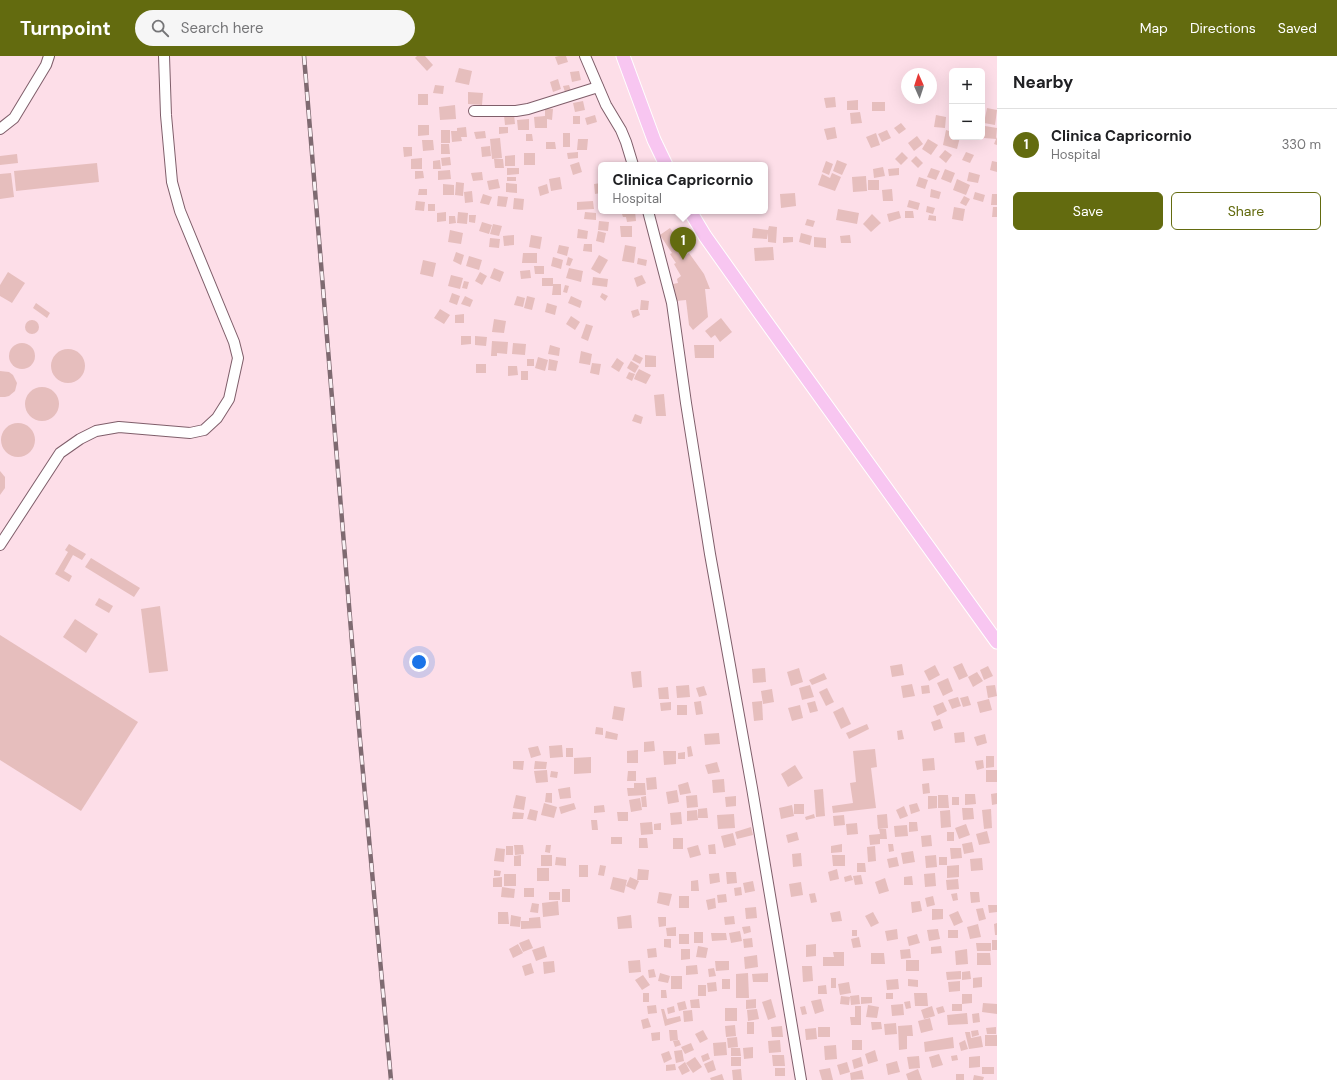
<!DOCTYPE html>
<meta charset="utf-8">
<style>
:root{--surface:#fff;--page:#f6f6f6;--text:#202124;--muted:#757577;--line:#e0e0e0;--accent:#636b0f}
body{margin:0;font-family:"DM Sans",sans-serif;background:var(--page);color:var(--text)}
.controls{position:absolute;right:12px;top:12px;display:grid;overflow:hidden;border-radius:6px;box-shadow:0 4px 16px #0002}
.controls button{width:36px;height:36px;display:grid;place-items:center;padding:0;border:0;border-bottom:1px solid var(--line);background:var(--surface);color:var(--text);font:20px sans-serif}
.compass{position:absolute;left:901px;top:12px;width:36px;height:36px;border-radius:50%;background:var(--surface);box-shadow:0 4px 16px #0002;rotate:357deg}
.you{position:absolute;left:419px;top:606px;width:14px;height:14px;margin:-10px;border:3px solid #fff;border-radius:50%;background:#1a73e8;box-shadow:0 0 0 6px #1a73e833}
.badge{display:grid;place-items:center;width:26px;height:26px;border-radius:50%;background:var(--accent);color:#fff;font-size:13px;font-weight:700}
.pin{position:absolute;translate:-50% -33px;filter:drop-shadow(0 1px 2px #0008)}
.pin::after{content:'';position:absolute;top:21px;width:14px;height:12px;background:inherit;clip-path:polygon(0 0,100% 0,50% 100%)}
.popup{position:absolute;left:598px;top:106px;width:170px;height:52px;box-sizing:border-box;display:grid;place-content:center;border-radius:6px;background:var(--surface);filter:drop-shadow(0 1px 3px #0005);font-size:13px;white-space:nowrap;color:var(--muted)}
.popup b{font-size:15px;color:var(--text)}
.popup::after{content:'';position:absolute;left:50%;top:100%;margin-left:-8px;border:8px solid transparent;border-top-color:var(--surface)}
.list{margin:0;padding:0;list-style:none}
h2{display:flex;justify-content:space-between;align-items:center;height:52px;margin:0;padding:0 16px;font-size:17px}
h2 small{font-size:13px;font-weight:400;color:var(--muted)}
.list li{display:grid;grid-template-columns:26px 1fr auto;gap:12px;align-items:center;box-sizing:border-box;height:72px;padding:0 16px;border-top:1px solid var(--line)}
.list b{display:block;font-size:15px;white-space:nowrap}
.list p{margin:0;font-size:13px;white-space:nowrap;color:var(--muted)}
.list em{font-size:13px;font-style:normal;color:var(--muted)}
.actions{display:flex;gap:8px;padding:12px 16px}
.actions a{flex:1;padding:9px 0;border:1px solid var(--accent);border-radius:6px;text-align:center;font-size:14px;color:var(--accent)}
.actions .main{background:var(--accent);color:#fff}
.icon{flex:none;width:22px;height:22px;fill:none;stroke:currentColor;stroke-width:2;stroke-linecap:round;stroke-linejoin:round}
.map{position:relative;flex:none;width:997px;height:1024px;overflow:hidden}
header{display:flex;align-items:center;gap:24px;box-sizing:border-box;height:56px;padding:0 20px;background:var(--accent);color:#fff}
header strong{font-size:19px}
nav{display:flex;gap:22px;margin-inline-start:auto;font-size:14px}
.search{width:280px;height:36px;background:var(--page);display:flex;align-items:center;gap:10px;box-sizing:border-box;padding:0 14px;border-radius:22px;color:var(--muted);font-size:15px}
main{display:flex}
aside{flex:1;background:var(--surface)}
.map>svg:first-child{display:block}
</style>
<header>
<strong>Turnpoint</strong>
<div class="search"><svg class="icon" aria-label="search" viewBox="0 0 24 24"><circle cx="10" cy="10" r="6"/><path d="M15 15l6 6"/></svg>Search here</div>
<nav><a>Map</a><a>Directions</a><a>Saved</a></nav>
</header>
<main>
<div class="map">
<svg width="997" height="1024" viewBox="0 0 997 1024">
<rect width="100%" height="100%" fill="#fddee8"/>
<g fill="#e6bebd">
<path d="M417 0H425L433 9 427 15 415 2Z"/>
<path d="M559 0H566L568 6 558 9 555 1Z"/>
<path d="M459 12 472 15 469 29 455 26Z"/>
<path d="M579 15 581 24 572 26 570 16Z"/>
<path d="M558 23 561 33 553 36 550 26Z"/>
<path d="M435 29 444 30 443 38 433 37Z"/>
<path d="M569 29 571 35 565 36 563 30Z"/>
<path d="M468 36 483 37 482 49 468 48Z"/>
<rect x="418" y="38" width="10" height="11"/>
<path d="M835 41 836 51 826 52 824 42Z"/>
<path d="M858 44V54H847V45Z"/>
<path d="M583 45 585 54 575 56 573 47Z"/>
<rect x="872" y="46" width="13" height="9"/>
<path d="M455 49 456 63 440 64 439 51Z"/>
<path d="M545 52 553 53 552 64 547 63V72H535L534 61 545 60Z"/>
<path d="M987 52 997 54 995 69 984 67Z"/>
<path d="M860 56 862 67 851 68 850 57Z"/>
<path d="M514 58 515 68 505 69 504 59Z"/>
<path d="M595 59 597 66 587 69 585 62Z"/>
<path d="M936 59 946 61 945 72 934 71Z"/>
<rect x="573" y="60" width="7" height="8"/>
<path d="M529 63V74H518L517 64Z"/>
<path d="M901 67 906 73 899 78 894 72Z"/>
<path d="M418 69H429V79L418 80Z"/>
<path d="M985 70 997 72 996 83 997 81V89L994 88 996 83 984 82Z"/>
<path d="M466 71 467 81H461L462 85 452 86 451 75H457V72Z"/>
<path d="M499 71H508V77L499 78Z"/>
<path d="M835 71 837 82 827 84 824 73Z"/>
<rect x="441" y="74" width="9" height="13"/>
<path d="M887 74 891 82 882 86 878 78Z"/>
<path d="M946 74 952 76V81H960L957 93 943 89Z"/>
<path d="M485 75 486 82 476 83 474 76Z"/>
<rect x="563" y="77" width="7" height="14"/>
<path d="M876 77 880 89 871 92 866 81Z"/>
<path d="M526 78H532L533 85H526Z"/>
<path d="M917 80 923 88 914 95 908 87Z"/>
<path d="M500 82 502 102 492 103 490 83Z"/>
<path d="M578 83H588L587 94H577Z"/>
<path d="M928 83 938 89 931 99 922 93Z"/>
<path d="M422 84H433L434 94 423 95Z"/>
<path d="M546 86H555L556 93H546Z"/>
<path d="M441 88H449L450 98H441Z"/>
<path d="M490 90 491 100 482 101 481 91Z"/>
<path d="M403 91H412V100L404 101Z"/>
<path d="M945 94 952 99 946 107 939 101Z"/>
<path d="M578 96V102L568 103 567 97Z"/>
<path d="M902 96 908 102 901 109 895 103Z"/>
<path d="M966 96 974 99 970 107 962 104Z"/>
<rect x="524" y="97" width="11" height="12"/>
<path d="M17 98 18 107 0 109V100Z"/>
<path d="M515 99V110H505V100Z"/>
<path d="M916 100 923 107 918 112 911 105Z"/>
<path d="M450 101 451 109 442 110 441 102Z"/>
<path d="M422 102V113H411V103Z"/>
<path d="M494 103H503L504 112H495Z"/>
<path d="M440 104 441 113H433V105Z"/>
<path d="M837 104 847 108 842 119 833 115Z"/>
<path d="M826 105 833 108 829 119 822 116Z"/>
<path d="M992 105 997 106V116L990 114Z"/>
<path d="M579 106 582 116 573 119 570 109Z"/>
<path d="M97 107 99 126 16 135 14 115Z"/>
<path d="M883 111 885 120 874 122 873 113Z"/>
<path d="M507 112H519V118L507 119Z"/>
<path d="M899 112V119L889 120 888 113Z"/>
<path d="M931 112 940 115 936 124 927 121Z"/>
<path d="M945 113 955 117 951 127 941 123Z"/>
<path d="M450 114 451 123 438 124V115Z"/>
<path d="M415 115H423L424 122 415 123Z"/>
<path d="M482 116 483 124 473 125 471 117Z"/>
<path d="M969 116 980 119 978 127 967 125Z"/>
<path d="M11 117 14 141 0 143V118Z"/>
<path d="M832 117 841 121 835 135 818 129 822 118 830 122Z"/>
<path d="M866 120 867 135 853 136 852 121Z"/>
<rect x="507" y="121" width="9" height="4"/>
<path d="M560 121 562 133 551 135 549 123Z"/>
<path d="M919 121 928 124 925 133 916 130Z"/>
<path d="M498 123 500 132 489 134 487 125Z"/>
<path d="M957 123 970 129 966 139 953 134Z"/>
<rect x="868" y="124" width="11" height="10"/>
<path d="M456 126 464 127 463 140 455 139Z"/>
<path d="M506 127 517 128V137L506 136Z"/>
<path d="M601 127V137L595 138 594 128Z"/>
<path d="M443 128 454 129V139H443Z"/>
<path d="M547 128 549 137 540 140 538 131Z"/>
<path d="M419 133H427V139H418Z"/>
<path d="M892 133 893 145H883L882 134Z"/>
<path d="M931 133 941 136 939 143 930 141Z"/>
<path d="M472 135 473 146 465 147 464 136Z"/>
<path d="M975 136 985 139 983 146 973 143Z"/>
<path d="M795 137 796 150 781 152 780 138Z"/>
<path d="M483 138 492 141 489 149 480 147Z"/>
<path d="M992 138H997V149H991Z"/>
<path d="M498 140 508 141 506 151 497 150Z"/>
<path d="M964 140 970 143 966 150 960 147Z"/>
<path d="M514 142 524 143 523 154 513 153Z"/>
<path d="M909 144 920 147 918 154 907 151Z"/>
<path d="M416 145 425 146 424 155 415 154Z"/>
<path d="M593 145 594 153 577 154V146Z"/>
<rect x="428" y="148" width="7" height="7"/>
<path d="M927 150 935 152 933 158 926 156Z"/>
<path d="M954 151 965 153 963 165 952 163Z"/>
<path d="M993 151H997V161H992Z"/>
<path d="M838 153 859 157 857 168 836 164Z"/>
<path d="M626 155H635L636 165 627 166 626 161H623L622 158H626Z"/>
<path d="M899 155 901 162 889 166 887 158Z"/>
<path d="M905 155H913L914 162H905Z"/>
<path d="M446 156V165L437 166V157Z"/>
<path d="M458 156 468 157 467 168 457 167Z"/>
<path d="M585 156 596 157V164L584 163Z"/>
<path d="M872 158 881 167 871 176 863 168Z"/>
<path d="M469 159H476L475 167 469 166Z"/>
<path d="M929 159 936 160V165L928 164Z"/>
<path d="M449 160H455L456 167 449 168Z"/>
<path d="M807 163 815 165 813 171 805 169Z"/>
<path d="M599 165 609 166 608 175 598 174Z"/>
<path d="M482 166 492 169 489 178 479 175Z"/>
<path d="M493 168 502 170 499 180 490 178Z"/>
<path d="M620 170H632V181H621Z"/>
<path d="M769 170 777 171 776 187 768 186V177L767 183 752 182 753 172 768 174Z"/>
<path d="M670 172 684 190 680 193 685 200 689 197 704 218 710 233H705L708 261 693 274 689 269 686 244 676 245 673 228 678 227 677 223 681 220 674 208 676 207 670 198 672 197 660 179Z"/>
<path d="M578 173 588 175 587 183 577 182Z"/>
<path d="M450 174 463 177 461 188 448 186Z"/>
<path d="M598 175 606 177 604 187 596 185Z"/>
<path d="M801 177 812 180 810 189 799 186Z"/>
<path d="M514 179V189L504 190 503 180Z"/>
<path d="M531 179 542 181 540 193 529 191Z"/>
<path d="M850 179 851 187H841L840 180Z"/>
<path d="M783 181H793V186L783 187Z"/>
<path d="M814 181 826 182V192L814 191Z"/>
<path d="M490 182 500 183 499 192 489 191Z"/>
<path d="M584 188H592V196L583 195Z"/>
<path d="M559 189 569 191 567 200 557 197Z"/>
<path d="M625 189 636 191 634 207 622 205Z"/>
<path d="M773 191 774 204 755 205 754 192Z"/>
<path d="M456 196 464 199 461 209 453 205Z"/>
<path d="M523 197H537V207H522Z"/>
<path d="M599 199 608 204 600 218 591 213Z"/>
<path d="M469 200 482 204 479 214 466 210Z"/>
<path d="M553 201 563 204 561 213 551 210Z"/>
<path d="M568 201 573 203 570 210 566 209Z"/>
<path d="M638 202 647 204 646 210 637 208Z"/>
<path d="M423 204 436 207 433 221 420 218Z"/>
<path d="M534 210H544V218H535Z"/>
<path d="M494 212 504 216 500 226 490 222Z"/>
<path d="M569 212 583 215 581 226 566 222Z"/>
<path d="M530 214 531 222 521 223 520 215Z"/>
<path d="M8 216 25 227 12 247 0 240V229Z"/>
<path d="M480 216 487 220 482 229 475 225Z"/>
<path d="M451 219 463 222 460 233 448 230Z"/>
<path d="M642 219 646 227 637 231 634 222Z"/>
<path d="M593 221 608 223 607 231 592 229Z"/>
<path d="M542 222H553V228H561V239H552L553 230H542Z"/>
<path d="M464 225 469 226 467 233 462 232Z"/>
<path d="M565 229 569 230 567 237 563 236Z"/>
<path d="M452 237 460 240 457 249 449 246Z"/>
<path d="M602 237 608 240 605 245 600 241Z"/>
<path d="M465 240 473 244 470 251 461 248Z"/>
<path d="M517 240 525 242 523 251 514 249Z"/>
<path d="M527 240 535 242 532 254 524 252Z"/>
<path d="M571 240 582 245 580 252 568 247Z"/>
<path d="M641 244 649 245 648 254H640Z"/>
<path d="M36 247 50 257 47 262 33 252Z"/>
<path d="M547 247 557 250 555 259 545 256Z"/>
<path d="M440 253 450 259 444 268 434 262Z"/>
<path d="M638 253 640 259 633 262 631 255Z"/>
<path d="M464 258V267H455V259Z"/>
<path d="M571 260 580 266 575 274 566 268Z"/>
<path d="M721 262 732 276 720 286 715 279 711 282 705 275Z"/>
<path d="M494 263 506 265 504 277 492 276Z"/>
<circle cx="32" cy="271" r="7"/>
<path d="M586 268 593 270 588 285 581 282Z"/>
<path d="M461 280H471V288L461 289Z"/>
<path d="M475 280 487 281 486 290 475 289Z"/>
<path d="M492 285 508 286 507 298 497 297V300H491Z"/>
<circle cx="22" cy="300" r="13"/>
<path d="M513 287 526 288 525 299 512 298Z"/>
<path d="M550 289 560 292 559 300 548 298Z"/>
<path d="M694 289H714V302H695Z"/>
<circle cx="68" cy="310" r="17"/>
<path d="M581 295 592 298 590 309 579 307Z"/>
<path d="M635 298 643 302 640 308 632 304Z"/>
<path d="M645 299 656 300V311H645Z"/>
<path d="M538 301 548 304 545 315 535 312Z"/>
<path d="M617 302 624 307 619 316 611 311Z"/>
<rect x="527" y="303" width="7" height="7"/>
<path d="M549 303 558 305 556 315 548 314Z"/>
<path d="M631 305 639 310 635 317 627 312Z"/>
<path d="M592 307 601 308 599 319 590 317Z"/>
<rect x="476" y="308" width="10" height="9"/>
<path d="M508 310H517L518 319 508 320Z"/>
<path d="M639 313 651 319 646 328 634 323 636 318 637 319 636 318Z"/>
<path d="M0 315 9 316 13 319 17 327 15 335 9 340 5 341H0Z"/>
<rect x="521" y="315" width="7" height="9"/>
<path d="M629 316 635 318 632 325 626 322Z"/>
<circle cx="42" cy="348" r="17"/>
<path d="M664 338 666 360H656L654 339Z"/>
<path d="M635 358 643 361 641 368 632 365Z"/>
<circle cx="18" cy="384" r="17"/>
<path d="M0 415 5 421V432L0 439Z"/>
<path d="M69 488 86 498 82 504 73 499 64 515 72 520 69 526 55 518 68 496 65 494Z"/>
<path d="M91 502 140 532 134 541 85 511Z"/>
<path d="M99 542 113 550 109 557 95 549Z"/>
<path d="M160 550 168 615 149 617 141 553Z"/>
<path d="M75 563 98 578 86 597 63 581Z"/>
<path d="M0 579 138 666 81 755 0 704Z"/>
<path d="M962 607 968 620 959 624 953 611Z"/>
<path d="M902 608 904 619 892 621 890 610Z"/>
<path d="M935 609 940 619 929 625 924 615Z"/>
<path d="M988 610 993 620 984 624 980 614Z"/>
<path d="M765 612 766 626 753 627 752 613Z"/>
<path d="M799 612 803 626 791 630 787 616Z"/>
<path d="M641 615 642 631 633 632 631 616Z"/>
<path d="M977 616 983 625 973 631 968 621Z"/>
<path d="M824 617 827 623 812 629 809 624Z"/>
<path d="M948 622 953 635 943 640 937 627Z"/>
<path d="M912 628 915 640 903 642 901 630Z"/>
<path d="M689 629 690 641 677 642 676 630Z"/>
<path d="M810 629 814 641 802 644 799 632Z"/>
<path d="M929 629 930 637 922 638 921 630Z"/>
<path d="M995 629 997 640 988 642 986 630Z"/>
<path d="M704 630 707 639 699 641 696 632Z"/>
<path d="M668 631 669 643H659L658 632Z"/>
<path d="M827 632 834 646 826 650 819 636Z"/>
<path d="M772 633 774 646 763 648 761 635Z"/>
<path d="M968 640 971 649 963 651 960 642Z"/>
<path d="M958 641 961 650 952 653 948 644Z"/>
<path d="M989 643 992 654 980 657 977 646Z"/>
<path d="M701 645 703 658 696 659 694 646Z"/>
<path d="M762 645 763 664 754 665 752 646Z"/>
<path d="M815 645 818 655 810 657 807 647Z"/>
<path d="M671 646V654L661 655 660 647Z"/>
<path d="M943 646 947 655 937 660 933 650Z"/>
<rect x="677" y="649" width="10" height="10"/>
<path d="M800 649 803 662 792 665 788 652Z"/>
<path d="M614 650 625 652 623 665 612 663Z"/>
<path d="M843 651 851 668 841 673 833 656Z"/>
<path d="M940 663 943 672 934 675 931 666Z"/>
<path d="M867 668 869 673 849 683 846 677Z"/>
<path d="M596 671 603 672V679L595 678Z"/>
<path d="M902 674 904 683 898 684 897 675Z"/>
<path d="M606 675 618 678 617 684 605 682Z"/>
<path d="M964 676 965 686 955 687 954 677Z"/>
<path d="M719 677 720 688 705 689 704 678Z"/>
<path d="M985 678 987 687 977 690 974 681Z"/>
<path d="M654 685 655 695 644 696V686Z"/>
<path d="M562 689 563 701 550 702 549 690Z"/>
<path d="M538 690 541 699 531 702 528 692Z"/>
<path d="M691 690 693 700 688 701 687 691Z"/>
<rect x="566" y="692" width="7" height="9"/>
<path d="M875 693 877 711 871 712 876 752 833 757 832 750 853 747 850 727 856 726 853 695Z"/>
<path d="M638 694V707H627V695Z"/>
<path d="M663 695H676V708L664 709Z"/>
<path d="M685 696V703H678V697Z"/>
<path d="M986 700H994V711L986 712Z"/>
<path d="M591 701V717L574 718V702Z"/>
<path d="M934 702 935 714 923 715 922 703Z"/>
<path d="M983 704 984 712 977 714 975 705Z"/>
<path d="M513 705H524L523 714 513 713Z"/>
<path d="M535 705 547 706 546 713H534Z"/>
<path d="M717 706 720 716 708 718 705 709Z"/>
<path d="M795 709 803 722 788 731 781 718Z"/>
<path d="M547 714 548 726 536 727 534 715Z"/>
<rect x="986" y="714" width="11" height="12"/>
<path d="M551 715 558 716 557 722 550 721Z"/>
<path d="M628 715H636V725H627Z"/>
<path d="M656 721 657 733 647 734 646 722Z"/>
<path d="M724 723 725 736 713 737 712 724Z"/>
<path d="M688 726 691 737 680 739 678 729Z"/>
<path d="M634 727H645L646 739 628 740 627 732H634Z"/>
<path d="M929 727 930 737 923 738 922 728Z"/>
<path d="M570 731 571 742 560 743 558 733Z"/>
<path d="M823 733 825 760 816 761 814 734Z"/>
<path d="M677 734 679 746 668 748 666 736Z"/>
<path d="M546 737H552V747L545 746Z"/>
<path d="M997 737V748L992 749 991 738Z"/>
<path d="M965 738H975L976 748 965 749Z"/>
<path d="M516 739 526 741 524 754 513 752Z"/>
<path d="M697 739 698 751 687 752 686 740Z"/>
<path d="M938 739H948L949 752H938Z"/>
<path d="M646 740 647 751H642L641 741Z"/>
<path d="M736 740V750L726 751 725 741Z"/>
<path d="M928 740H937V752L928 753Z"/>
<rect x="952" y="741" width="7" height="8"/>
<path d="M640 742 642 754 631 756 629 744Z"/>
<path d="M544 747 557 751 554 762 541 759Z"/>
<path d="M574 747 576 753 561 758 559 751Z"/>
<path d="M917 747 920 755 911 758 909 749Z"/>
<rect x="794" y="748" width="10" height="10"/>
<path d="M604 749 605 756 594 757V750Z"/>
<path d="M792 749 794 760 781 763 779 752Z"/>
<path d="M904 750 908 760 900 763 896 754Z"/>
<path d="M707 752 708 762H698V753Z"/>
<path d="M962 752H973L974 763 963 764Z"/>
<path d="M530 753 538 755 536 765 527 763Z"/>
<path d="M991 753 992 772 984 773 982 754Z"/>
<path d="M697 754 698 764 687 765V755Z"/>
<path d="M950 754 951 771 941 772 940 755Z"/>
<path d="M513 756 524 757 523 763H512Z"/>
<path d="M617 756H628V765H618Z"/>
<path d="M681 756 682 768 671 769 670 757Z"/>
<path d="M734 758 735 772 718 773 717 759Z"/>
<path d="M814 758 815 762 806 764 805 761Z"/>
<path d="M887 758 888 772 878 773 877 759Z"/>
<path d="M844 759 845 769 834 770 833 760Z"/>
<path d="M591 764H597L598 774H592Z"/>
<path d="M652 766 653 778 641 779 640 767Z"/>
<path d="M909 766H917L918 775 909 776Z"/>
<path d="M661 767V774H654V768Z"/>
<path d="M857 767 858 778 847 779 846 768Z"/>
<path d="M966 768 970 779 959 783 955 772Z"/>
<path d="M907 769 908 780 895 781 894 770Z"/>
<path d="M751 771 753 779 737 783 735 776Z"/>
<path d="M879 773H886L887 783H880V788L870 789 869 779 880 778Z"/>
<path d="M987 775 990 787 979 789 976 778Z"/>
<path d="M797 776 799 784 788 787 786 779Z"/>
<rect x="947" y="776" width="7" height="9"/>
<path d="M733 777 736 789 724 792 721 780Z"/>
<path d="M931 779 932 790 922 791 921 780Z"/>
<rect x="611" y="781" width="11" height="7"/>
<path d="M639 782H647L648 792H639Z"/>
<rect x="673" y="782" width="10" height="11"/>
<path d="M972 786 974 796 964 798 962 788Z"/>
<path d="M715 788 716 798H709L708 789Z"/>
<path d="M842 788V796L831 797V790Z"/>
<path d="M888 788H893L894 795 889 796Z"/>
<path d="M514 789H523L524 798 515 799Z"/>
<path d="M546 789H551L550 797 545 796Z"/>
<path d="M698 789 701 799 690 802 687 792Z"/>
<rect x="506" y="790" width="7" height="9"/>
<path d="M875 790 876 805 868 806 867 791Z"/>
<path d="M496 792 505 793 504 806 494 805Z"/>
<path d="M950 792H961L962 802 951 803Z"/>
<path d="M913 795 915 806 903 808 901 797Z"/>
<path d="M801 797 802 810 793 811 792 798Z"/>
<path d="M521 799V810H514V800Z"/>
<rect x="541" y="799" width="11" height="11"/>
<path d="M832 799H845V810H833Z"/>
<path d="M936 799 937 811 926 812 925 800Z"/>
<path d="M556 801 566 802V810L555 809Z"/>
<path d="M897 801 899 810 889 812 887 803Z"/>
<rect x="939" y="801" width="8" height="8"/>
<path d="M982 802 983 814 971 815 970 803Z"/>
<path d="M857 807H865L866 816H857Z"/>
<rect x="579" y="809" width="9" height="12"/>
<path d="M600 809 606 810 604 820 598 819Z"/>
<path d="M959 809V821L947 822V810Z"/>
<rect x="537" y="812" width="12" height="13"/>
<path d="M638 813 649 814 648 824H637Z"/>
<path d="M837 813 839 823 830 825 828 816Z"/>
<path d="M494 814 501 815 500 820H494Z"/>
<path d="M726 816H736L737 827 727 828Z"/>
<path d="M719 817 720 826 710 828 709 818Z"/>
<path d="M935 817 936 830 925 831 924 818Z"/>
<rect x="504" y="818" width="12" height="12"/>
<path d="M851 819 853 824 845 826 844 821Z"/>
<path d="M861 819 863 828 855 829 853 820Z"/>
<path d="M912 820 913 829H904V821Z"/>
<path d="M502 821V831H493V822Z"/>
<path d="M613 821 627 824 624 837 610 833Z"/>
<path d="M630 821 639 825 635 834 626 830Z"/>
<path d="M885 822 889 835 879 838 875 826Z"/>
<path d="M958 823 959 833 947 834 946 824Z"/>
<path d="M698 824 699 835H691V825Z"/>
<path d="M753 825 755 835 745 837 743 827Z"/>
<path d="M801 826 803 839 791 841 789 828Z"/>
<path d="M502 831 515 833 514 842 501 841Z"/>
<path d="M741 831 742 839 735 840 734 832Z"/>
<rect x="524" y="832" width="10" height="9"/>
<rect x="562" y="833" width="8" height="13"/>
<rect x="549" y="836" width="11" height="8"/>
<path d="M659 836 672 838 669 850 657 847Z"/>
<path d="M970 836H979L980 846 971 847Z"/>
<path d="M815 837 817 846 811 847 809 838Z"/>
<path d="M957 837 958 844 953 845 951 838Z"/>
<path d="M726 838 727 846 718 847 717 839Z"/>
<rect x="679" y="840" width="10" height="12"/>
<path d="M933 840 935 849 927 851 925 842Z"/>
<path d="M715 842 716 852 708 854 706 844Z"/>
<path d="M558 845 559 859 543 861 542 847Z"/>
<path d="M920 845 922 855 912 857 911 846Z"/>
<path d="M532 847 539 848 538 857 530 856Z"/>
<path d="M988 849H997V856L989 857Z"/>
<path d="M756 851 757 862 746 863 745 852Z"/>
<path d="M983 852 986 863 979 865 976 853Z"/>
<path d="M932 853H943V863L932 864Z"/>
<path d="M840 855 842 865 832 866 830 857Z"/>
<path d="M958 855 963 866 954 870 949 859Z"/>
<path d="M498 856H508L509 868H498Z"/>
<path d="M873 856 879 867 871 871 865 860Z"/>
<path d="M511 859 521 861 520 871 510 870Z"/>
<path d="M631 859 632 872 618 873 617 861Z"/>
<path d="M734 860 735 868 725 869 724 861Z"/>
<path d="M540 861 541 872 521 873V865H529V862Z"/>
<path d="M658 861H666V870L659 871Z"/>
<path d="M997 867V879H995L994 868Z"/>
<path d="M978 868 981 881 970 883 967 871Z"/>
<path d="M750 870 751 876 744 878 742 871Z"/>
<path d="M676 871V880H667L666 872Z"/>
<path d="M897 873 898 883 887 885 885 875Z"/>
<path d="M938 873 940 883 929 885 927 874Z"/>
<rect x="852" y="874" width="5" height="6"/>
<rect x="948" y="874" width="10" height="8"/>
<path d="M740 875 742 885 731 887 729 877Z"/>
<rect x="694" y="876" width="9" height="11"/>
<path d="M711 877H726L727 884 712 885Z"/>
<rect x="679" y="878" width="10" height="10"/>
<path d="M917 878 920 887 909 890 907 881Z"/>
<path d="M859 881 861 891 853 892 851 883Z"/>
<path d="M752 882 753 891 744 892 743 883Z"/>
<path d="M529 883 533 892 523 896 519 887Z"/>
<path d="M664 883H671V892L664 891Z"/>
<rect x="992" y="884" width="5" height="10"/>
<path d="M976 887H991V895H977Z"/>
<path d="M518 888 523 897 513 902 509 893Z"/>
<path d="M816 888V900L806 901V889Z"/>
<path d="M544 890 547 901 536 905 532 894Z"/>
<path d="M698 890 708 892 706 902 696 901Z"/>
<path d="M941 890 942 897 931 898V891Z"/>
<path d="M656 892 657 901 648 902 647 893Z"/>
<path d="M681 893H690V903L681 904Z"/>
<path d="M910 893 911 902 901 903 900 894Z"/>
<path d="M967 893 968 908 956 909 955 895Z"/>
<path d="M833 896H844V910H823V901H834Z"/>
<path d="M871 897H884L885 908H871Z"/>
<path d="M977 897H990L991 909H977Z"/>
<path d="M757 899 758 911 745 913 744 901Z"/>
<path d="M640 904 641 916 629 917 628 905Z"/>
<rect x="906" y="904" width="13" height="11"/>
<path d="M554 905 555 916 544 918 543 906Z"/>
<path d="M715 905H729V914L716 915Z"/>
<path d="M531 907 534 917 525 920 522 910Z"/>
<path d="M697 909 698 918 686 919V910Z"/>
<path d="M802 910H812L813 925 803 926Z"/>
<path d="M714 912 716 920 709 921 708 913Z"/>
<path d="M654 913 656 921 649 922 648 914Z"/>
<path d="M961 915V923L947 924 946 916Z"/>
<path d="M970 915 971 923 962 924V916Z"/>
<path d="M660 917 670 920 668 927 658 925Z"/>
<path d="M748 917 749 942H736V918Z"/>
<path d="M768 917V926H753L752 918Z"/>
<path d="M643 919 650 929 642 934 635 924Z"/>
<rect x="671" y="920" width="11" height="13"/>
<path d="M982 921V931L973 932V922Z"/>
<rect x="831" y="922" width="5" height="10"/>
<rect x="722" y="923" width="8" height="10"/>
<path d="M898 923 899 933 887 934 886 924Z"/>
<path d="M908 923 918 924V931L908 930Z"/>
<path d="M960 925V935L949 936 948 926Z"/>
<path d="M716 926 717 935 708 936 707 927Z"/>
<path d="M849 926 851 937 840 939 838 928Z"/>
<rect x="698" y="929" width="8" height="11"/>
<path d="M826 929 827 938H818V930Z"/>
<path d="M661 934H666L667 942H661Z"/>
<rect x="643" y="937" width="6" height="9"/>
<rect x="886" y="937" width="7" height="6"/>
<path d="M914 937H927L928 950H915Z"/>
<path d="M962 938H972V947L962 948Z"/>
<path d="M859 939 860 948 851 949 850 940Z"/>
<path d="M841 940 850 941 849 949 840 948Z"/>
<path d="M861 941H872V947L861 948Z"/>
<path d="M699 943 700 952H691L690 944Z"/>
<path d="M756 943V952L746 953V944Z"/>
<path d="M771 943 776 961 768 964 762 946Z"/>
<path d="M821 943 824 955 815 958 811 945Z"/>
<path d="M685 945 687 953 679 955 677 947Z"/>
<path d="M910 945 911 952 906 953 904 946Z"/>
<path d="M983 947 997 948V958L982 956Z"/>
<path d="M903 948 904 959 892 960 891 949Z"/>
<rect x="952" y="948" width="10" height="7"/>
<path d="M656 949 657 957 648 958 647 950Z"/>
<path d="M868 949 879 951 877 962 866 961Z"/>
<path d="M674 950 675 956 668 958 667 952Z"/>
<path d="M805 950 807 958 802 959 800 951Z"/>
<path d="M855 950H861V969H851L850 961H855Z"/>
<path d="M932 950 935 960 924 963 921 954Z"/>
<path d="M943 950 945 956 938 958 936 952Z"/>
<rect x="725" y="952" width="12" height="13"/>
<path d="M661 953H664L667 963 680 960 681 965 665 970Z"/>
<path d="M757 953 759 963 748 965 747 954Z"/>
<path d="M692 954 693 965 684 966 683 955Z"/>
<path d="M967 957 968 968 948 969 947 959Z"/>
<path d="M979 957 980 966 973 967 972 958Z"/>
<path d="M648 962 651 971 643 973 641 964Z"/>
<path d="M930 962 933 974 921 977 918 965Z"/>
<rect x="747" y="966" width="7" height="12"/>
<path d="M871 966H881L882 973 872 974Z"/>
<path d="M896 967 897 978 885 979 884 968Z"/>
<path d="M735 969 736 980 726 981 725 970Z"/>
<path d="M912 969 913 980H907V993L899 994 898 970Z"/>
<path d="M782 970 783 981H772L771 971Z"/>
<rect x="818" y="971" width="12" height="10"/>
<path d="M996 971V978H987L986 972Z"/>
<path d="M816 972 817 983 806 984 805 973Z"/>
<path d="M669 974H677L678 984 670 985Z"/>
<path d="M703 974 708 983 700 987 695 978Z"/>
<path d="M978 974 979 979 972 981 971 975Z"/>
<path d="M660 976V984L652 985 651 977Z"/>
<path d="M965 976H970L971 982 981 980 983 991 969 993Z"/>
<rect x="985" y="979" width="12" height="11"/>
<path d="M737 981 738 991 728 992 727 982Z"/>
<path d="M953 981 954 992 925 996 924 986Z"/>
<path d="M679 984 681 989 675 991 673 985Z"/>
<path d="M780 984 781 996 769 997 768 985Z"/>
<rect x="852" y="984" width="10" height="10"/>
<path d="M965 984 968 993 961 995 959 987Z"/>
<path d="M726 986 727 999 714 1000 713 987Z"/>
<path d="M691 987 694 994 685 998 681 991Z"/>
<path d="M836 989 837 1003 825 1004 824 990Z"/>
<path d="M753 991V1002L744 1003 743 992Z"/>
<path d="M731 992H740L741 1000H731Z"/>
<path d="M682 994 684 1005 676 1007 674 995Z"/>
<path d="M875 994 878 1005 868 1008 865 998Z"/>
<path d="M669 995 672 1003 664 1007 661 998Z"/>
<path d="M708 997 710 1003 703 1006 701 1000Z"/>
<path d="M939 998 943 1009 932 1012 929 1001Z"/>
<path d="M772 999H784L785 1010H773Z"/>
<path d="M957 999 958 1004 952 1005 951 1000Z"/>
<path d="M919 1000 920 1012 909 1013 907 1001Z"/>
<path d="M980 1000V1011L969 1012V1001Z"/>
<path d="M695 1001 702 1011 693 1017 686 1007Z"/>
<rect x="731" y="1001" width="10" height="9"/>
<path d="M861 1001 863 1010 854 1013 852 1004Z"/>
<path d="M713 1004 716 1014 708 1017 704 1008Z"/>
<path d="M897 1005 900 1016 888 1019 886 1008Z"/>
<path d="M685 1006 690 1015 682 1019 678 1011Z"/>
<path d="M847 1006 850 1016 840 1019 837 1009Z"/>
<path d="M675 1008 676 1014 666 1015V1009Z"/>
<rect x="982" y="1011" width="12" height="7"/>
<rect x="775" y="1012" width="10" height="8"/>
<path d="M830 1012 833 1024H822L819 1014Z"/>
<path d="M741 1013 742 1024H733L732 1014Z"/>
<path d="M918 1013 922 1024H908L906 1018Z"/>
<path d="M862 1014 864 1023 851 1024 850 1017Z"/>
<path d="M722 1018 724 1024H711L710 1022Z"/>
<rect x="956" y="1018" width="8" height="6"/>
<path d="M974 1019 984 1021 983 1024H973Z"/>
</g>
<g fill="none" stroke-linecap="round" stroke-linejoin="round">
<defs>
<g id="minor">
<path d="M585 0 606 49 621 74 626 86 633 109"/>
<path d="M474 55H516L528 53 598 31"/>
<path d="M0 73 14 62 46 9 49 0"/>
<path d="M648 155 672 247 686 347 710 498 752 732 801 1024"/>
<path d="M0 489 60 397 80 383 96 375 119 371 190 377 204 374 217 362 229 343 238 302 234 286 180 155 172 126 166 59 164 0"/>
</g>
<g id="major">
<path d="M623 0 654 84 666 109"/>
<path d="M690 155 705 180 754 249 997 586"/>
</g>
</defs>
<use href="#minor" stroke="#7f5e6a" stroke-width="12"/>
<use href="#major" stroke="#fff" stroke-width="15"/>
<use href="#minor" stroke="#fff" stroke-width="10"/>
<use href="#major" stroke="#f8c6f1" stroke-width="13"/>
<defs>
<path id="rail" d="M304 0 360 684 391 1024"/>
</defs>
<use href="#rail" stroke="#7f6a71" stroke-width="4.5"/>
<use href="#rail" stroke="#faf2f5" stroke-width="3" stroke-dasharray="9" stroke-linecap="butt"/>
</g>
</svg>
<div class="controls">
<button>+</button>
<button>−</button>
</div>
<svg class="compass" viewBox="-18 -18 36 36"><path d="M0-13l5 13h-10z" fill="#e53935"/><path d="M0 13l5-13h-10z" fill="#757577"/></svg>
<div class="you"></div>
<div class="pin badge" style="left:683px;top:204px">1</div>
<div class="popup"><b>Clinica Capricornio</b>Hospital</div>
</div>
<aside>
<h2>Nearby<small></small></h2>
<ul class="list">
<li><span class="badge">1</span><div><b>Clinica Capricornio</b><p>Hospital</p></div><em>330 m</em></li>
</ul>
<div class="actions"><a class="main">Save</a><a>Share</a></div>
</aside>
</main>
